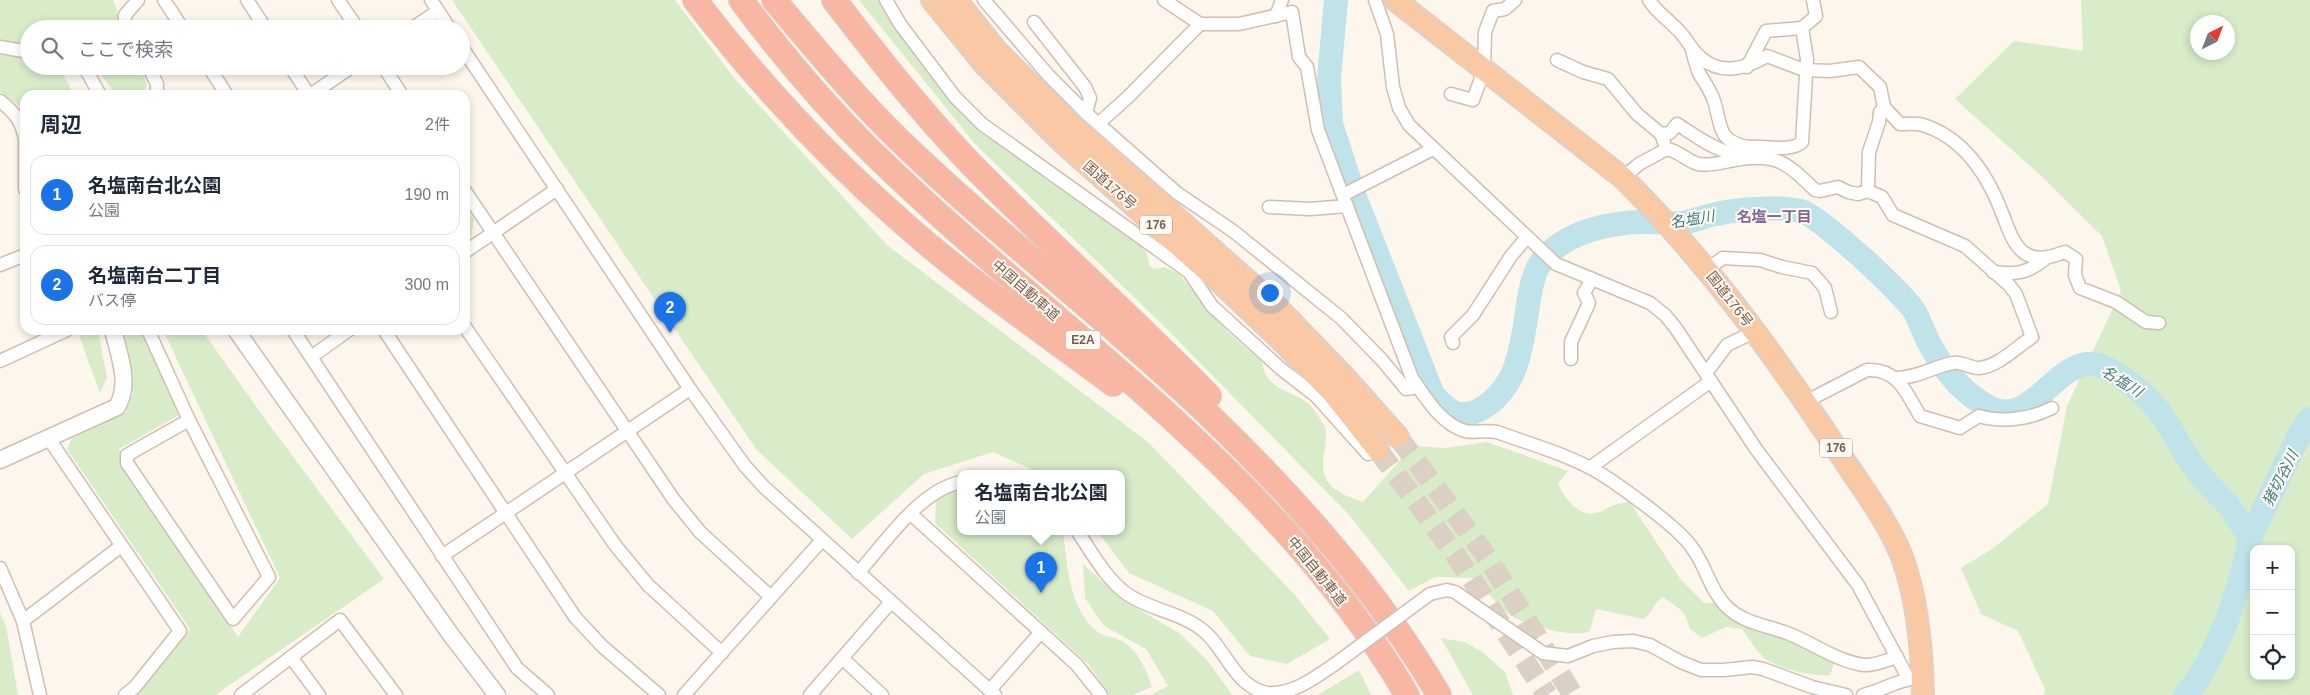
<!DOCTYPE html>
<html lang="ja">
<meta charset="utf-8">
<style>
:root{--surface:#fff;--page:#f6f6f7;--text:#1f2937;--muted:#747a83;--line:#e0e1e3;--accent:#1a73e8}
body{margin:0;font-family:Arial,"Noto Sans JP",sans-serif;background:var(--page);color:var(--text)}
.controls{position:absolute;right:15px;bottom:15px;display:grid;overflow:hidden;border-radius:10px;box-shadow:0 2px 8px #0003}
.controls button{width:45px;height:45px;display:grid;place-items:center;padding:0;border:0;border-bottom:1px solid var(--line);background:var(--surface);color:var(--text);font:25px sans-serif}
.compass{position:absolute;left:2190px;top:15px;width:45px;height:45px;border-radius:50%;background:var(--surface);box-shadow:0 2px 8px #0003;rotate:42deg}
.you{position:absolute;left:1269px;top:292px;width:18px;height:18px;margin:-12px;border:4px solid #fff;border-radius:50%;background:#1a73e8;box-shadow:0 0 0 8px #1a73e833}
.badge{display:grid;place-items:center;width:32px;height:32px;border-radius:50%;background:var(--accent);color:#fff;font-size:16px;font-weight:700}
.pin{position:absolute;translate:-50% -41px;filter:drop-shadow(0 1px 2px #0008)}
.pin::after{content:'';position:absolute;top:26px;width:18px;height:15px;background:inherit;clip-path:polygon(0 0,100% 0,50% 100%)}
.popup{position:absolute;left:957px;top:470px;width:168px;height:65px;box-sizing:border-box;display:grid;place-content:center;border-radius:10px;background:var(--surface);filter:drop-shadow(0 1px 4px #0005);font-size:16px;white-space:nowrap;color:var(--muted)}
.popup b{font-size:19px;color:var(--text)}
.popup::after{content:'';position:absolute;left:50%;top:100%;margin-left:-10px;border:10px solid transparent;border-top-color:var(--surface)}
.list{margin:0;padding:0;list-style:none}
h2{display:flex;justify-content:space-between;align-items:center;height:65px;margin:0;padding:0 20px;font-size:21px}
h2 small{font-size:16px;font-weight:400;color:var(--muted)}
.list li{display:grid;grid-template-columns:32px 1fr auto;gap:15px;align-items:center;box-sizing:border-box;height:80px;margin:0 10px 10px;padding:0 10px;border:1px solid var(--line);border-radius:15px}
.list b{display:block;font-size:19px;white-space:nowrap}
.list p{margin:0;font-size:16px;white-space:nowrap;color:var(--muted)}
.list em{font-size:16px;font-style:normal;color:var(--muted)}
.icon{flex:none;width:28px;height:28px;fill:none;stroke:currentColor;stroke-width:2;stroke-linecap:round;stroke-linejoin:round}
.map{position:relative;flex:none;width:2310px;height:695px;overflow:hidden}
.search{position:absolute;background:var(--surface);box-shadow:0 2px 8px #0003;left:20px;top:20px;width:450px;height:55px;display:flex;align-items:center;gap:12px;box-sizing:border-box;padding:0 18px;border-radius:28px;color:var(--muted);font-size:19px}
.panel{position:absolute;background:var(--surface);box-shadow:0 2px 8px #0003;left:20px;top:90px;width:450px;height:245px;border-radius:15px}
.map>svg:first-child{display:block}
</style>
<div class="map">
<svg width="2310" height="695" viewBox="0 0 2310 695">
<rect width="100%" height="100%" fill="#fdf6ec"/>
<g fill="#d8ecc9" fill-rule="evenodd">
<path d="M0 0H113L124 29H29V66H59L74 95H25V110L0 92Z"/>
<path d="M452 0H675L735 79 887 245 1149 443 1295 595 1330 639 1287 664 1250 656 1213 611 1129 573 1098 532H1121V474H1042L993 452 924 474 852 539 756 449Z"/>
<path d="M859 0H878L964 117 1144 245 1150 266 1154 269 1164 267 1179 274 1228 332 1262 362C1267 396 1299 388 1315 411 1318 416 1323 422 1325 428 1331 447 1310 473 1338 491 1345 496 1355 499 1363 502L1413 446 1445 448 1487 442 1568 471 1558 483C1563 497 1578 517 1596 513 1602 512 1608 507 1614 505 1619 503 1625 503 1630 502L1681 580 1704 603H1730L1751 626 1835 660 1830 675C1814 677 1775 668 1763 657 1755 649 1749 638 1742 629L1726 627 1702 638 1690 629 1685 615 1681 610 1663 597C1653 603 1654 612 1643 619L1596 609 1590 631C1574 639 1520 624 1507 613 1496 603 1485 590 1475 578L1435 577 1409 591 1350 516 1165 327 975 144Z"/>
<path d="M2081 0H2310V695H2044L2045 689 2018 631 1981 614 1961 568 1992 549 2048 504 2067 406 2121 291 2102 236 2039 174 1955 99 2014 41 2083 51ZM2198 22H2228V52H2198ZM2254 549H2291V676H2254Z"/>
<path d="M94 66H140L147 86 141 95H117Z"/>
<path d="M465 206 474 219 471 238 465 242Z"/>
<path d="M77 330H98L107 378 100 393Z"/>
<path d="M121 330H141L179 415 119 449 122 467 238 637 280 578 163 330H202L265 419 384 579 215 695H138L190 629 67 449 72 438 126 412 133 393Z"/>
<path d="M961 488V532H1063C1068 567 1068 605 1096 631 1104 637 1109 636 1117 639 1137 646 1146 669 1152 687L1133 695H1110L1089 665 935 523 936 501 953 490Z"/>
<path d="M1083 564 1124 601 1179 633 1207 660 1232 695H1150L1168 686 1146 649 1104 626 1085 598Z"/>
<path d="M0 613 6 626 18 695H0Z"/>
<path d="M1441 638 1464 642 1481 651 1505 672 1513 695H1473Z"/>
<path d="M1359 670 1371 695H1318Z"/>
</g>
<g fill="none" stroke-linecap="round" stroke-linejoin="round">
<g stroke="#bfe3e8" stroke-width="24">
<path d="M1336 0 1329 78 1331 124 1356 200 1433 395C1448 411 1459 421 1481 409 1519 387 1522 344 1528 305 1530 291 1533 273 1541 262 1565 231 1613 221 1649 222 1660 222 1673 225 1683 223 1694 221 1705 216 1716 214 1738 209 1778 206 1801 211 1820 216 1904 294 1915 312 1920 322 1924 333 1929 343 1943 369 1964 395 1991 408 2031 428 2057 359 2094 364 2105 366 2115 373 2124 379 2166 406 2170 435 2197 471 2206 483 2218 494 2228 505 2236 515 2243 527 2250 538"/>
<path d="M2185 695 2195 683 2209 660 2226 623 2242 574 2250 538 2300 433 2310 419"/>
</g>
<g stroke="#dcd0c4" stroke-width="21" stroke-dasharray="21 11" stroke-linecap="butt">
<path d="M1398 437 1487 557 1573 695"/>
<path d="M1378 450 1457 557 1547 695"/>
</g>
<defs>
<g id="minor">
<path d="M164 0 183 29"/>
<path d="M247 0 266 29"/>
<path d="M338 0 358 29"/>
<path d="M431 0 450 29"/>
<path d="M886 0 900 24 955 97 982 124 1189 272 1212 306 1280 368 1316 396 1368 454"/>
<path d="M984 0 1048 75 1086 113 1177 193 1233 231 1341 318 1381 359 1406 389 1418 387"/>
<path d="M1164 0 1200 24H1239L1292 12 1299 57 1307 67 1318 130 1412 378C1425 397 1441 424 1465 431 1472 433 1486 430 1497 432 1535 446 1578 457 1612 481 1632 495 1681 530 1693 549 1706 567 1710 589 1725 605 1742 623 1765 625 1787 633 1813 643 1836 661 1864 665 1875 666 1887 660 1897 657"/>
<path d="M1375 0 1387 34 1393 87 1399 108 1409 125 1556 264 1650 303 1665 315 1675 327 1756 449 1858 585 1908 678"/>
<path d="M1649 0C1656 12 1669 20 1679 31 1687 39 1692 51 1701 58 1722 76 1746 68 1767 56L1804 70 1830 71 1859 67 1880 87 1884 107 1900 124C1907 124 1916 123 1923 125 1964 138 1988 176 2002 213 2008 227 2013 248 2028 255 2040 261 2054 256 2065 252L2076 259 2075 275 2080 288 2116 302 2146 322 2159 323"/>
<path d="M1276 16 1282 0"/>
<path d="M1034 22 1085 87 1090 98 1086 113"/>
<path d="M128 29 125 23V15L138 0"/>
<path d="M411 29 438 11"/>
<path d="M461 46 690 389 745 466 764 487 995 695"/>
<path d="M0 47 29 52"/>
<path d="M1692 50C1694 58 1696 66 1699 73 1704 82 1711 91 1714 101 1722 125 1716 141 1748 147"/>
<path d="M1557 60 1583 72 1608 79 1637 114 1661 134 1664 142"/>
<path d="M84 66 100 95"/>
<path d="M148 66 157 84V95"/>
<path d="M208 66 227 95"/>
<path d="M290 66 309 95"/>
<path d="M383 66 402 95"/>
<path d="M1747 67 1766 31 1802 28 1816 16 1813 0"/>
<path d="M1451 94 1473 100 1484 70 1485 32 1493 11 1505 9 1515 0"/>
<path d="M310 95 353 66"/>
<path d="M0 101C14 112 22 121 25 139"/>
<path d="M1099 123 1128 97 1200 24"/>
<path d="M1661 134 1670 133 1677 124C1690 132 1714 150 1729 152 1735 153 1742 148 1748 147 1762 145 1791 153 1802 142L1807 59 1802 28"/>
<path d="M25 139V189"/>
<path d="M1623 178 1639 164 1667 149C1679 151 1687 161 1698 164 1709 166 1719 163 1729 161 1775 153 1783 159 1815 190L1820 191 1838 187 1848 192 1858 194 1868 191 1882 197 1893 215 1965 246 2009 285 2016 294 2032 337C2017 347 1997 367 1979 368 1970 368 1961 361 1953 363 1932 367 1920 377 1897 378"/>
<path d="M465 191 674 500 700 532 771 597"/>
<path d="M1868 191 1869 152 1879 122 1880 112 1884 107"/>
<path d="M1343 195 1433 149"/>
<path d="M1269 207 1310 209 1347 206"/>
<path d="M465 252 557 189"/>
<path d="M0 265 25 255"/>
<path d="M1707 269 1723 258 1760 260 1782 267 1812 273 1825 288 1831 312"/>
<path d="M1993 272C2015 275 2029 273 2046 258"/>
<path d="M465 327 615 545 648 585 722 653"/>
<path d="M148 330 189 420 269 577 233 619 127 463V455L189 420"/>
<path d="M293 330 517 668 548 695"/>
<path d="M384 330 575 617 602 646 659 695"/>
<path d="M1453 343 1451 337 1473 315 1511 256 1527 237"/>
<path d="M311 357 349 330"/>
<path d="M1571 359V342L1589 303 1584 293 1592 279"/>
<path d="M0 361 67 330"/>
<path d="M1706 373 1727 345 1756 331"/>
<path d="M1805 402 1867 370C1898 368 1907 394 1920 416L1960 428 1979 416C2003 423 2030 419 2052 408"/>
<path d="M49 439 180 631 135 687 125 695"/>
<path d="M1591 467 1711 381"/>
<path d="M911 514 1077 665 1101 695"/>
<path d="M1078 532C1092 553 1106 579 1127 594 1151 611 1183 612 1206 633 1226 651 1236 687 1267 693 1293 695 1316 677 1335 664"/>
<path d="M442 556 690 389"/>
<path d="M0 568 23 621 40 695"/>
<path d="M858 573C885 543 920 490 961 482"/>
<path d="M1430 594 1447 590 1455 592 1543 653 1568 656 1593 646 1613 642 1633 641 1650 645 1681 662 1701 670H1724L1752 667 1763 669 1812 687 1846 695"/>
<path d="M23 621 121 546"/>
<path d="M291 657 319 695"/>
<path d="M842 658 882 695"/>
<path d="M990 690 1041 632"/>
<path d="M241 695 340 620 396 695"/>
<path d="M684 695 822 540"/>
<path d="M810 695 891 602"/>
<path d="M1863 695C1881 691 1899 679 1917 678"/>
</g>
<g id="tertiary">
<path d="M236 330 451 635 497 695"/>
<path d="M0 460 117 407C131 383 119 355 113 330"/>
</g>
<g id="trunk">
<path d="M932 0 985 65 1063 143 1221 283 1285 344 1333 393 1378 450"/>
<path d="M956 0 997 51 1057 111 1276 306 1342 374 1398 437"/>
<path d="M1395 0 1623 178C1706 260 1774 354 1838 451 1860 485 1887 519 1902 557 1918 600 1922 649 1923 695"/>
</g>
<g id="motorway">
<path d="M695 0C757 81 825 155 902 222 968 281 1042 331 1113 384"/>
<path d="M741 0C781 54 826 107 874 154 1055 331 1277 472 1407 695"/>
<path d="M774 0C814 47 853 95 897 138 997 235 1108 319 1209 415 1297 500 1377 590 1439 695"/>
<path d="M834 0C877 56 921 112 970 163 1048 243 1131 316 1209 396"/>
</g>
</defs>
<use href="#minor" stroke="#d1beb0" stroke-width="15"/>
<use href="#tertiary" stroke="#d1beb0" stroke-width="19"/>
<use href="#trunk" stroke="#dad1cd" stroke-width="24"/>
<use href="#motorway" stroke="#dad1cd" stroke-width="26"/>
<use href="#minor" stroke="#fff" stroke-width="12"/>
<use href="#tertiary" stroke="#fff" stroke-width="16"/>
<use href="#trunk" stroke="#f9c8a4" stroke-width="21"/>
<use href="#motorway" stroke="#f7b7a3" stroke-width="24"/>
<defs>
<path id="minor-bridge" d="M1335 664 1430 594"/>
</defs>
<use href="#minor-bridge" stroke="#d1beb0" stroke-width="15" stroke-linecap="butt"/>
<use href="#minor-bridge" stroke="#fff" stroke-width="12"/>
</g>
<g text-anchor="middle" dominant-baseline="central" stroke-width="4" stroke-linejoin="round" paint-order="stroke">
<g fill="#fffaf3" stroke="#a28b7f" stroke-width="1">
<rect x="1140" y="215.5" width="32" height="19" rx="4"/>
<rect x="1065.5" y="330.5" width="35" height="19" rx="4"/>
<rect x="1820" y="438.5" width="32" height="19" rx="4"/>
</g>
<g font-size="12" font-weight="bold" fill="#7a5c4d">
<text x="1156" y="225">176</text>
<text x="1083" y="340">E2A</text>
<text x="1836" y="448">176</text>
</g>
<g font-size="14" fill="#7a5c4d" stroke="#fffaf3">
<text transform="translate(1110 185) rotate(41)">国道176号</text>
<text transform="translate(1026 290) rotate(41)">中国自動車道</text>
<text transform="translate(1730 299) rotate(52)">国道176号</text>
<text transform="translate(1317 571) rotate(51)">中国自動車道</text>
</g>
<g font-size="15" font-weight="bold" fill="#846695" stroke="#fffaf3">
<text x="1774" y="216">名塩一丁目</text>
</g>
<g font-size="15" font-style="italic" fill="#437c86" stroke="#fffaf3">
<text transform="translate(1692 219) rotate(-9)">名塩川</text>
<text transform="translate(2122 381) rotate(32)">名塩川</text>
<text transform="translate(2280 478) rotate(-63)">猪切谷川</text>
</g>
</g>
</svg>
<div class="controls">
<button>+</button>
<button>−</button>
<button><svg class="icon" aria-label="locate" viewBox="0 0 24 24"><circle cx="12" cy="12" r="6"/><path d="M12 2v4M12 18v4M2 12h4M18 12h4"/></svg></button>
</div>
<svg class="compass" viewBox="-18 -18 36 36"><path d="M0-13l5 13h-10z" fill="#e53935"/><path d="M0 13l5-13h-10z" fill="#747a83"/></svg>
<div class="you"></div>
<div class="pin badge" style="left:1041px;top:593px">1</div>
<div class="popup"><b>名塩南台北公園</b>公園</div>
<div class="pin badge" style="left:670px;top:333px">2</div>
<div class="search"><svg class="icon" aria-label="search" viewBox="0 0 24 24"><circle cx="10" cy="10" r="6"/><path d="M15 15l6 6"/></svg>ここで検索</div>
<section class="panel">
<h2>周辺<small>2件</small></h2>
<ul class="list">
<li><span class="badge">1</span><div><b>名塩南台北公園</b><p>公園</p></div><em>190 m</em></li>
<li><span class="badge">2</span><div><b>名塩南台二丁目</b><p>バス停</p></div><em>300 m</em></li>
</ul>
</section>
</div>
